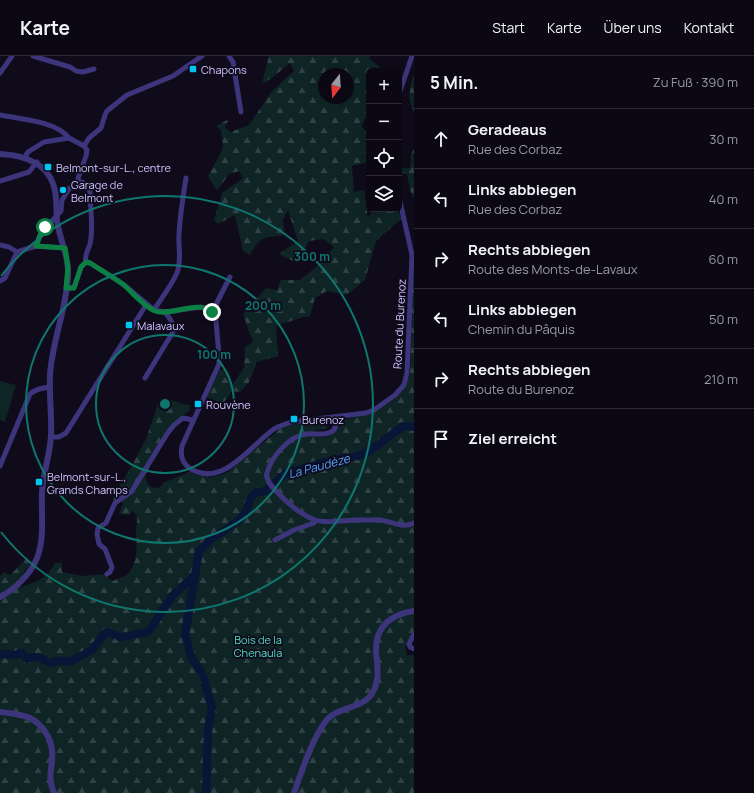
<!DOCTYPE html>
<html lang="de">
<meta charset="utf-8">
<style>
:root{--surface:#0b0814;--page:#14111d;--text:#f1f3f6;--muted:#9a9aa0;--line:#2b2934}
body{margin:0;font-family:Manrope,sans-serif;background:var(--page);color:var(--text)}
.controls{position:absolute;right:12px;top:12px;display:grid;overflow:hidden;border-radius:6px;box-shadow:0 4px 16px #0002}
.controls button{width:36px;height:36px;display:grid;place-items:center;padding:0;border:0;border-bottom:1px solid var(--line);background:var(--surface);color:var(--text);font:20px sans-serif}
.compass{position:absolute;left:318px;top:12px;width:36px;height:36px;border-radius:50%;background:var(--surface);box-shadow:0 4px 16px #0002;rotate:197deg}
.stop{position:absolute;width:12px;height:12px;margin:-9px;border:3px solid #0b8043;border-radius:50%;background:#fff}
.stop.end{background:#0b8043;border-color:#fff;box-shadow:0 1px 4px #0008}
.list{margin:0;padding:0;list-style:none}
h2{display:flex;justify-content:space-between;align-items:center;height:52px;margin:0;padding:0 16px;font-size:17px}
h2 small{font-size:13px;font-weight:400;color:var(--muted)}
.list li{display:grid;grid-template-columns:26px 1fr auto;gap:12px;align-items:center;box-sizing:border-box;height:60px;padding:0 16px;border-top:1px solid var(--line)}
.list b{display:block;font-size:15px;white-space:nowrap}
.list p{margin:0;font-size:13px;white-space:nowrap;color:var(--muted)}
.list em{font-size:13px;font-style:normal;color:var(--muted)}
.icon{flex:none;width:22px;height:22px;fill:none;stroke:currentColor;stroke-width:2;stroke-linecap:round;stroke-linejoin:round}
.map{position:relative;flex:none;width:414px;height:737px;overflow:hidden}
header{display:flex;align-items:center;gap:24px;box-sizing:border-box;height:56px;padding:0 20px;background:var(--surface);border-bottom:1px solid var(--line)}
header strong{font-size:19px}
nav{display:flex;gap:22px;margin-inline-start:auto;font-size:14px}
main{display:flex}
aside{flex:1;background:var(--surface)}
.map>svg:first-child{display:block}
</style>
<header>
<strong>Karte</strong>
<nav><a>Start</a><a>Karte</a><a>Über uns</a><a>Kontakt</a></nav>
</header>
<main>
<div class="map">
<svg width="414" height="737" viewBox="0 0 414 737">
<defs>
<pattern id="forest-firs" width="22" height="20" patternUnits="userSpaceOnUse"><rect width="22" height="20" fill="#0e2425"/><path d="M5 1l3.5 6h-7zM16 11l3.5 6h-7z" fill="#304246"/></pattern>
</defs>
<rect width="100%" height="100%" fill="#0f0b1b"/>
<g fill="url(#forest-firs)" fill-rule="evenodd">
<path d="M269 0H370L369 2 381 12V15H369V56L361 70 368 78 369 77 368 106 352 110 354 136 364 134 368 162 374 153H398L401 163 376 185 365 224 347 239 327 235 315 242 310 260 303 261 276 270 278 300 257 306 249 326 240 336 232 335 223 348 205 340 220 313 229 316 232 329 244 312 245 291 253 286 243 258 266 232 277 234 281 224H300L316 211 334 191 323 183 309 185 297 207 279 198 298 185 288 154 283 164 285 179C263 182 261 179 250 199L243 195 235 159 218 168 214 164 222 137 243 122 239 115 229 118 217 135 208 120 219 100 223 91 221 74 216 70 229 63 225 71 230 76 249 69 272 35 294 15 290 7 273 21 262 28ZM324 18H348V42H324Z"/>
<path d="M414 18V56C407 44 409 30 414 18Z"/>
<path d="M414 93V143L410 134 407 118H400V112H410L411 98Z"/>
<path d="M414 192V575L405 592 407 599H414V737H0V520L4 516 10 519 27 502 31 507 22 519 21 531C38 525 45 524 55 507H62V516L83 520 105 518 112 525C117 523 125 521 129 517 138 504 137 489 136 474 136 467 140 460 132 455L129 459 119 458 123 447 118 442 113 445 114 438 125 422 146 383 159 345 163 341C173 343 179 349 190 349L189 355C165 371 156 397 145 422L150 431 159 432 165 426 189 416C204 422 215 423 229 415L282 371 290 369 325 364 328 372 315 375 316 380C334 384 335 375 344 364L377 355 395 342 403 334 407 327 410 318Z"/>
</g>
<path fill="#0e2425" d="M0 325 16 329 5 366 0 364Z"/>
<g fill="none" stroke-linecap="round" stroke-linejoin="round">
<g stroke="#081537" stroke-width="8">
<path d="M0 598 16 599 19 597H22L27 603C36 598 43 603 50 607 57 604 62 604 69 606L92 594 105 577 107 576 121 581 147 576 154 569 156 564 172 540 194 520"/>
<path d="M206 737 208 673 212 652 203 619 192 603 185 579 199 495 209 485 242 462 247 453 251 441 257 436 266 435 286 417 333 404 358 400 371 394 403 370 414 371"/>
</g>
<g stroke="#3d357b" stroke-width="5">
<path d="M33 0 70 11 76 15 83 16 94 13"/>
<path d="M229 0 233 6 241 56"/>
<path d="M0 17 12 0"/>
<path d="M399 38 412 0"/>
<path d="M0 59C20 63 56 65 69 82"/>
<path d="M84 90 89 82 101 72 105 59 107 55 127 39 173 20 202 0"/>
<path d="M26 99 28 96 44 86 69 82 84 90 87 94 86 100 77 125 69 133 62 144 61 155 41 177 36 190"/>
<path d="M0 125 29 116 37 106"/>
<path d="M77 125C84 126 88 128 90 136 90 153 94 171 90 188 88 194 84 200 86 206"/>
<path d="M0 189 9 191 17 196"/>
<path d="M86 206 90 207 123 228 154 254 165 256 201 251 209 254 212 256 216 265 219 299V308L182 390C180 400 182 408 191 413 223 432 251 389 274 373 279 370 285 368 291 366L366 357 374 354 395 339 404 329 407 317 412 199 399 141"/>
<path d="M0 225 5 222 17 196 36 190 65 192"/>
<path d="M66 232H74L81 211 86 206"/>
<path d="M154 254C161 243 171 230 177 217 182 204 178 191 179 178 180 159 183 141 186 122"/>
<path d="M212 256 230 221"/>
<path d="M145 322 173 276C174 266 170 263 165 256"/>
<path d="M338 361C337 366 336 374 331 376 324 380 314 377 307 378 290 379 271 401 267 417 265 424 273 432 278 437 289 449 300 458 315 464 325 468 346 464 357 464 364 464 371 464 379 464 392 465 401 473 414 467"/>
<path d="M51 381H59L66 377 146 249"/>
<path d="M0 410 30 338C36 333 42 332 50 331"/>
<path d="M275 484 294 474 314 467 315 465"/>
<path d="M107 518 110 516 112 511 105 493 99 488 97 478 98 472 106 467 115 447 132 435 167 378 174 369 183 362 193 364"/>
<path d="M414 578 409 588 410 591 414 593"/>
</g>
<g stroke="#3d357b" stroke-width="6">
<path d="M0 98C25 99 50 108 55 135 57 145 56 155 57 165 60 185 69 199 68 221 66 254 52 286 50 319 49 339 52 360 51 380 50 399 43 417 42 436 41 458 45 482 37 502 31 518 15 533 0 541"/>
<path d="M0 656C10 657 22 658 30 662 42 668 51 682 52 694 54 711 46 718 54 737"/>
<path d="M294 737C300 719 316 671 331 660 343 651 361 652 371 639 381 625 377 610 376 595 375 570 392 558 414 555"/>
</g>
</g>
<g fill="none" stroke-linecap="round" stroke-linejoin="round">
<path stroke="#0b8043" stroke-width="5" d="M45 171 41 177 36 190 65 192 68 211 66 232H74L81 211 86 206 90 207C101 214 113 221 124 229 133 237 143 250 155 255 171 261 197 243 212 256"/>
</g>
<g fill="none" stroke="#0f766e" stroke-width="2">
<circle cx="165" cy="348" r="69"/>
<circle cx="165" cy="348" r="139"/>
<path d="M1 220A208 208 0 1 1 1 476"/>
</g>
<g fill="#00c5f0" stroke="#0f0b1b" stroke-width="1.5">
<rect x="189" y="9" width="8" height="8" rx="2"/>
<rect x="44" y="107" width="8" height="8" rx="2"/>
<circle cx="63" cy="134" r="4"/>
<rect x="125" y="265" width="8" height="8" rx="2"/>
<rect x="194" y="344" width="8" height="8" rx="2"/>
<rect x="290" y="359" width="8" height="8" rx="2"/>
<rect x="35" y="422" width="8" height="8" rx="2"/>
</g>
<g text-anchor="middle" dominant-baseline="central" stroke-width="3.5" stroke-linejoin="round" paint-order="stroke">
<g font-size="11" fill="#d0c5ff" stroke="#0f0b1b" text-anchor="start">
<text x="201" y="13">Chapons</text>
<text x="56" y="111">Belmont-sur-L., centre</text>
<text x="71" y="128">Garage de<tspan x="71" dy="13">Belmont</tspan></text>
<text x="137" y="269">Malavaux</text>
<text x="206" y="348">Rouvène</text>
<text x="302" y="363">Burenoz</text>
<text x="47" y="420">Belmont-sur-L.,<tspan x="47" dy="13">Grands Champs</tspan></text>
</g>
<g font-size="11" fill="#d0c5ff" stroke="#0f0b1b">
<text transform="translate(399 268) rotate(-87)">Route du Burenoz</text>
</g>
<g font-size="11" fill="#51dfc6" stroke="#0f0b1b">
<text x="258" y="583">Bois de la<tspan x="258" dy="13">Chenaula</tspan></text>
</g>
<g font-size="12" font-style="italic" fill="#53a2ff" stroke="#0f0b1b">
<text transform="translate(319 410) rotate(-15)">La Paudèze</text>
</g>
</g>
<circle cx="165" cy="348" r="6" fill="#0f766e" stroke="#0f0b1b" stroke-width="2"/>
<g font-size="12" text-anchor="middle" font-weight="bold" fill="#0f766e" stroke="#0f0b1b" stroke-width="3.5" stroke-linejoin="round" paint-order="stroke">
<text x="312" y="205">300 m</text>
<text x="263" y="254">200 m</text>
<text x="214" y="303">100 m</text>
</g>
</svg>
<div class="controls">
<button>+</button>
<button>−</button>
<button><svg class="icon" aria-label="locate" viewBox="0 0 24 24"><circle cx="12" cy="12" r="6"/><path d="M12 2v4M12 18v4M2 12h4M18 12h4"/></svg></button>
<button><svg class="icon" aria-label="layers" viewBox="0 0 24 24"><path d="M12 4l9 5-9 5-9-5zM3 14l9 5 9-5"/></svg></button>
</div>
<svg class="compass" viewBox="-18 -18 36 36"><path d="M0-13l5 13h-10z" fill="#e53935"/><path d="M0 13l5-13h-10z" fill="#9a9aa0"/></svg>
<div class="stop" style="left:45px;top:171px"></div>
<div class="stop end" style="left:212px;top:256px"></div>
</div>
<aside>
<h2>5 Min.<small>Zu Fuß · 390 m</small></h2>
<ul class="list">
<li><svg class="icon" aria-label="ahead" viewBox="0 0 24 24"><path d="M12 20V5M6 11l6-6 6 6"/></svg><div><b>Geradeaus</b><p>Rue des Corbaz</p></div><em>30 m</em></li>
<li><svg class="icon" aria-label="left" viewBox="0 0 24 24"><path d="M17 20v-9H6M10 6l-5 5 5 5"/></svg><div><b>Links abbiegen</b><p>Rue des Corbaz</p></div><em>40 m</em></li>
<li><svg class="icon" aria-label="right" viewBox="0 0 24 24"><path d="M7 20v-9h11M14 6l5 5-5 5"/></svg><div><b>Rechts abbiegen</b><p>Route des Monts-de-Lavaux</p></div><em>60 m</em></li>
<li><svg class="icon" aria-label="left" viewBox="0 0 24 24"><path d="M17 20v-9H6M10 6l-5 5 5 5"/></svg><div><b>Links abbiegen</b><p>Chemin du Pâquis</p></div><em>50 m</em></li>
<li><svg class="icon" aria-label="right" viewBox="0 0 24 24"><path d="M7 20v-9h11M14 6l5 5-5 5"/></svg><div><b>Rechts abbiegen</b><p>Route du Burenoz</p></div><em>210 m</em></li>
<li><svg class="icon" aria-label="arrive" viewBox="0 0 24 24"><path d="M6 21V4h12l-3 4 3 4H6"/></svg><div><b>Ziel erreicht</b></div></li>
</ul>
</aside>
</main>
